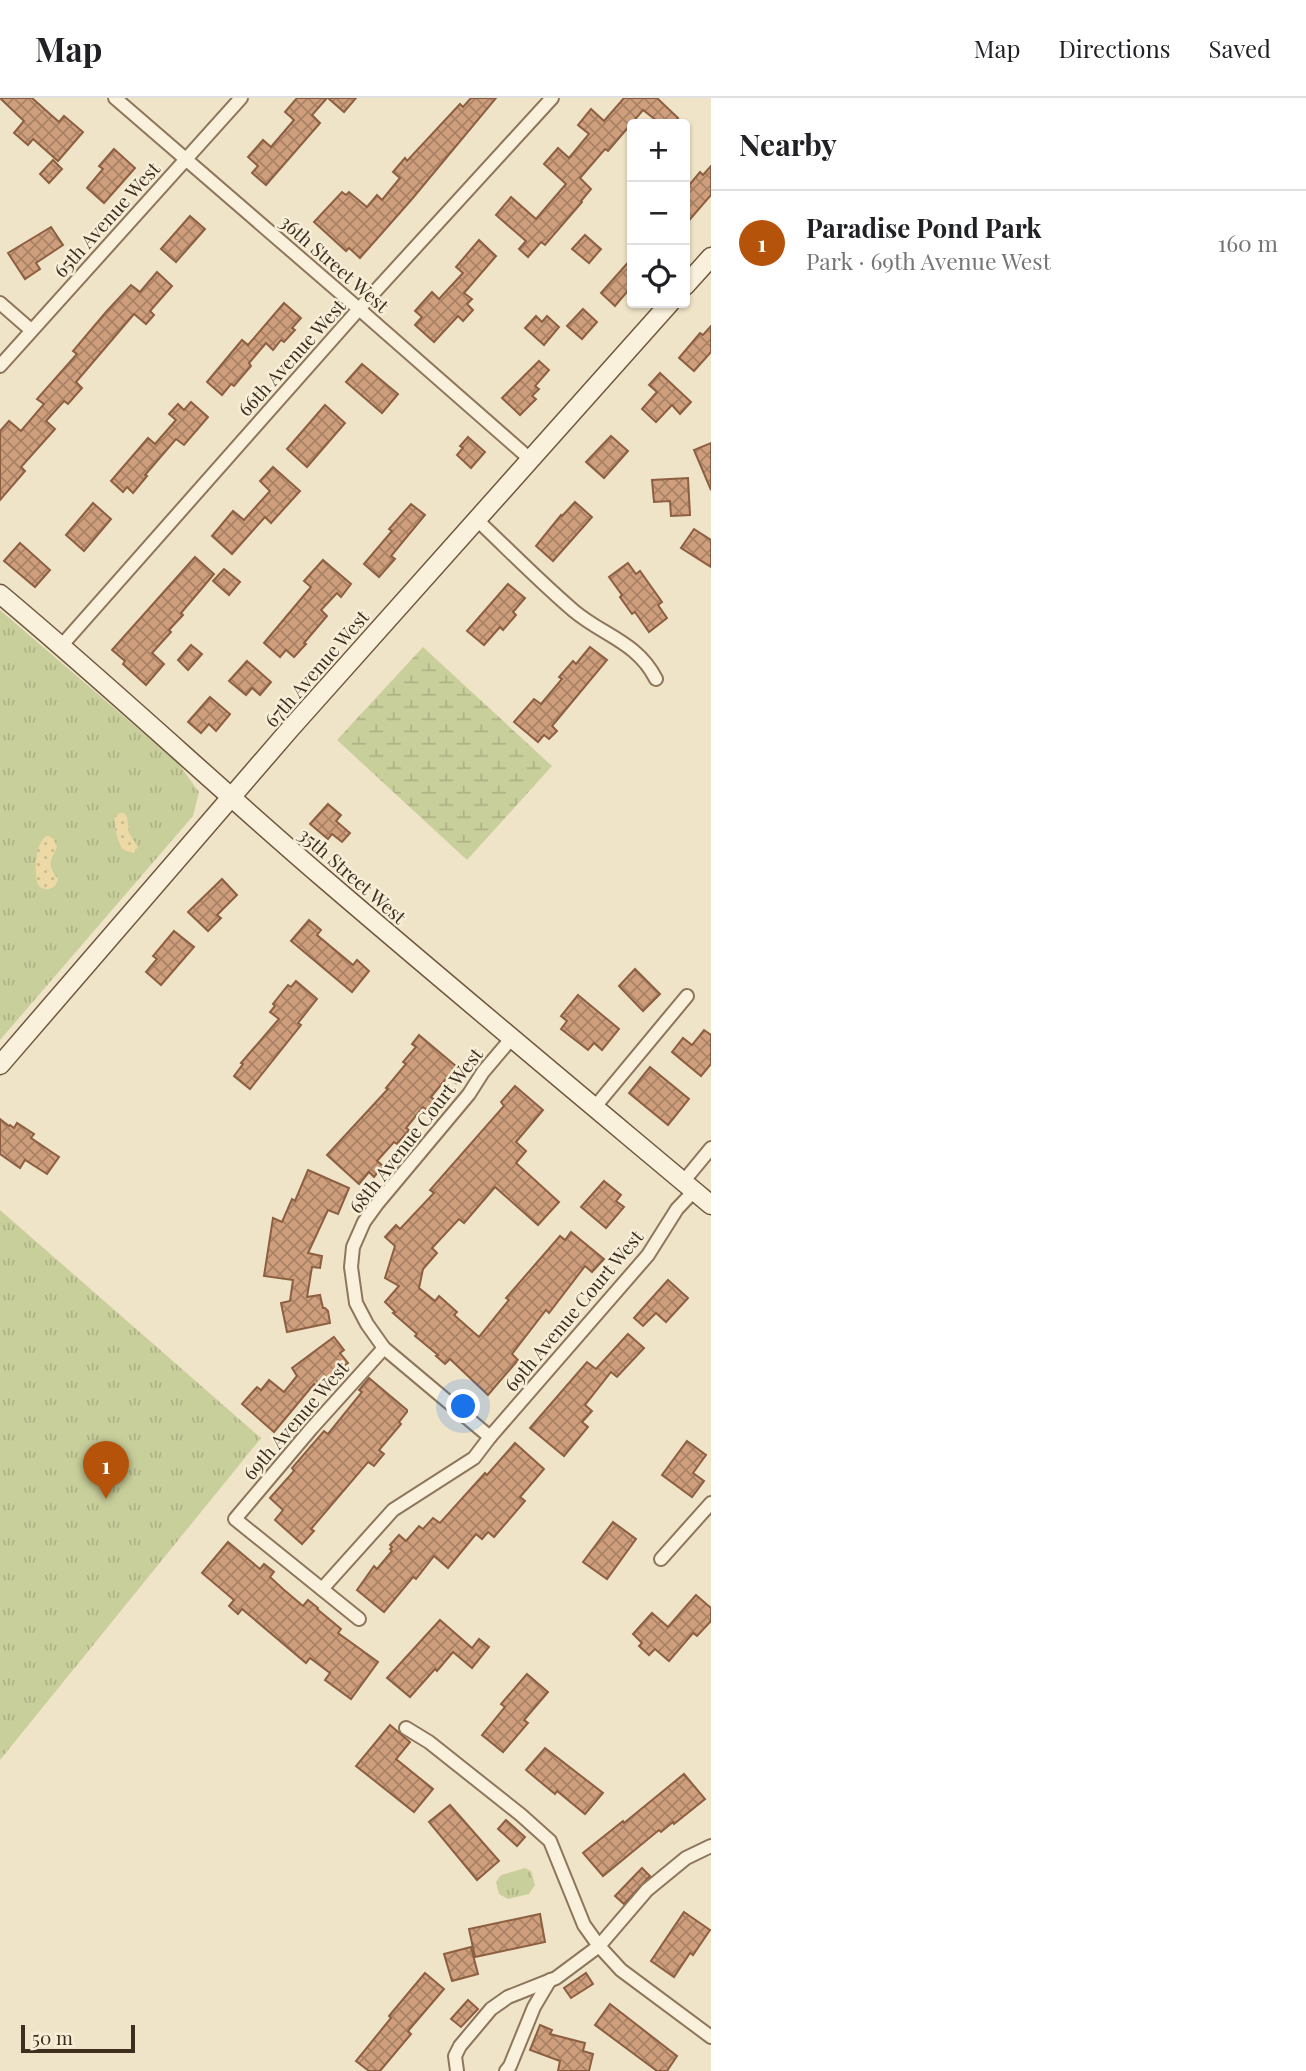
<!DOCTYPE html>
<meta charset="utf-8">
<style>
:root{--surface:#fff;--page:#f6f6f6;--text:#202124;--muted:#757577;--line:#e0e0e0;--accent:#b45309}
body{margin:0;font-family:"Playfair Display",serif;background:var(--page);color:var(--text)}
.controls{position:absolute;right:21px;top:21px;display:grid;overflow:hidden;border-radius:7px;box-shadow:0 2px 5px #0004}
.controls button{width:63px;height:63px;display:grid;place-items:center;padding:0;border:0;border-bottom:2px solid var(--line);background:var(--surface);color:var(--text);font:35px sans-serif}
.scale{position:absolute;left:21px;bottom:18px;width:114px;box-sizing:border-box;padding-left:7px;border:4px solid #3d2e20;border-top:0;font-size:19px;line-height:24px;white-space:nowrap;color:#3d2e20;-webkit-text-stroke:5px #f7eed8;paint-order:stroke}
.you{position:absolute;left:464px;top:1309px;width:24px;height:24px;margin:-18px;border:5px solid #fff;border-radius:50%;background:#1a73e8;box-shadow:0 0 0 10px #1a73e833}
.badge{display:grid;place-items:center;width:46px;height:46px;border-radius:50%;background:var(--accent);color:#fff;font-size:23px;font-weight:700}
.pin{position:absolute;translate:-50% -58px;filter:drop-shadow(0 2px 4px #0008)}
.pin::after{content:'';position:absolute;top:37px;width:24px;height:21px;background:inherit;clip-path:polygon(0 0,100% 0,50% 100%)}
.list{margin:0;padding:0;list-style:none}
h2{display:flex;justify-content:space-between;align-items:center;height:91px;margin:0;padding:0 28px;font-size:30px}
h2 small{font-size:23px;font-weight:400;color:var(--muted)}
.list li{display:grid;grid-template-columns:46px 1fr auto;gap:21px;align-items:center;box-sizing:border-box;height:105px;padding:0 28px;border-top:2px solid var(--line)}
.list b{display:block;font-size:26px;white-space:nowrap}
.list p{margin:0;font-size:23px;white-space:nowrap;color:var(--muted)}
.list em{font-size:23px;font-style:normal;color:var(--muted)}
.icon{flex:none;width:38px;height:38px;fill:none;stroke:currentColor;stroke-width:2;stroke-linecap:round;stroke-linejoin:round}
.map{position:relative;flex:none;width:711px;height:1973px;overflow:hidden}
header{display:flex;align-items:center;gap:42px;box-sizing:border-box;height:98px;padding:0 35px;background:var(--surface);border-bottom:2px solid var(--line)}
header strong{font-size:33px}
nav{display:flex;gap:38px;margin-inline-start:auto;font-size:24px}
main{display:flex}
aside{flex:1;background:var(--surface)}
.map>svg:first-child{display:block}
</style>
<header>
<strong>Map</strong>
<nav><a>Map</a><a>Directions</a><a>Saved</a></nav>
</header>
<main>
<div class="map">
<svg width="711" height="1973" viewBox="0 0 711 1973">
<defs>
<pattern id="grass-tufts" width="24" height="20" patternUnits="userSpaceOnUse" patternTransform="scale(1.75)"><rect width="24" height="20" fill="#c9cf9b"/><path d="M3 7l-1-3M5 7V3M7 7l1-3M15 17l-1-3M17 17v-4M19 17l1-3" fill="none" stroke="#aeb285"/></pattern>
<pattern id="wetland-marsh" width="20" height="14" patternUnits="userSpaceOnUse" patternTransform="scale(1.75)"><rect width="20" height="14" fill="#c9cf9b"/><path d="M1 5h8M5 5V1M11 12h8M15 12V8" fill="none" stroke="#aeb285"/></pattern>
<pattern id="sand-dots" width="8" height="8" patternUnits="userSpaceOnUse" patternTransform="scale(1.75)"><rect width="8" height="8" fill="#ecd9a5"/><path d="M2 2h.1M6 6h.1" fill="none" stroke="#cbbb8e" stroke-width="1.8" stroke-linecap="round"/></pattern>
<pattern id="building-cross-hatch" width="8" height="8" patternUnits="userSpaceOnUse" patternTransform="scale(1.75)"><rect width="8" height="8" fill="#cf9f7d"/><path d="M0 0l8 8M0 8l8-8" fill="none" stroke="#a98266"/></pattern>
</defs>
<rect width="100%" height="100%" fill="#f0e4c8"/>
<g fill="url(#grass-tufts)">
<path d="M0 512 178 665 199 694 193 718 0 942Z"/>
<path d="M0 1112 261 1340 0 1662Z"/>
<path d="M525 1770 531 1773 535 1787 529 1796 508 1801 499 1796 496 1784 501 1777Z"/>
</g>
<path fill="url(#wetland-marsh)" d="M423 549 552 668 467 762 337 642Z"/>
<g fill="url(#sand-dots)">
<path d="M120 715H124L127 719 129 735 138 749 134 755 123 752C118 745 113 725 115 718Z"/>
<path d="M46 738 53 739 57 749C50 763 47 767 58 781 56 791 46 795 38 787 34 775 35 746 46 738Z"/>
</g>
<g fill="url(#building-cross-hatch)" stroke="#8d5f41" stroke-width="2">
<path d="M0 0H32L59 24 64 18 83 34 58 63 33 41 28 47 14 35 24 23Z"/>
<path d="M297 0H327L312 17 320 25 266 87 252 75 258 68 248 59 263 42 271 49 294 22 285 14Z"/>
<path d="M328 0H356L344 14Z"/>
<path d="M471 0H496L412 101 360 160 349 150 346 153 314 124 342 94 346 97 349 94 367 109 377 97 382 102 400 80 393 74 405 60 407 63 460 6 463 9Z"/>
<path d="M624 0H657L678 20 672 26H661L643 12 608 53 605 51 580 80 591 91 581 103 582 104 545 147 541 144 528 159 519 151 526 143 496 117 511 99 536 121 566 86 544 66 558 50 569 60 589 36 578 27 591 11 604 23Z"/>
<path d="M114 51 135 70 104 105 87 90 103 71 99 68Z"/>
<path d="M53 62 62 71 49 85 40 76Z"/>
<path d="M711 68V97L685 127V92L700 74 703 77Z"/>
<path d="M190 118 205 131 176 164 161 151Z"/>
<path d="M51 129 63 147 36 165 40 171 25 181 8 155Z"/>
<path d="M585 137 601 151 589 165 572 151Z"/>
<path d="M479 142 496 158 464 195 472 201 467 206 473 212 463 223 458 218 434 244 415 227 422 219 415 213 432 194 439 201 463 175 456 169Z"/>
<path d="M632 160V188L615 208 601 195Z"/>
<path d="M157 174 172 188 150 213 154 217 146 226 134 216 76 284 82 290 68 306 64 303 46 323 55 331 21 369 25 373 0 402V333L9 323 21 333 44 306 37 301 77 256 73 253 106 214 131 187 140 194Z"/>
<path d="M284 205 301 220 292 230 295 232 284 244 281 242 273 252 266 245 249 265 251 268 234 288 231 286 222 297 207 284 242 242 248 247Z"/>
<path d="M583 211 597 224 582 241 567 228Z"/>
<path d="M536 218 542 224 547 218 559 229 544 247 525 230Z"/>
<path d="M711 228V254L694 273 679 260 700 235 703 237Z"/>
<path d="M539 263 549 272 535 288 539 291 532 298 536 301 520 317 502 300Z"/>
<path d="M362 266 398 296 382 315 346 284Z"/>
<path d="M660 275 691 304 680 316 672 307 656 324 642 311 657 294 649 287Z"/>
<path d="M191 304 208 319 184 347 176 341 145 377 147 378 133 395 127 389 123 394 111 383 148 340 155 346 176 322 169 316 178 306 184 312Z"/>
<path d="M325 307 345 325 307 369 287 351Z"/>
<path d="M611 338 628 353 604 380 586 364Z"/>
<path d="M468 339 485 354 471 370 457 357 463 350 460 348Z"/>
<path d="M711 345V392L694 352Z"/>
<path d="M273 369 300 393 271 425 265 419 232 456 212 438 233 413 244 422 270 393 260 383Z"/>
<path d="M688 380 690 417 671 418 670 403 654 404 652 382Z"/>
<path d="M575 404 592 419 553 463 536 448 561 417 562 418Z"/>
<path d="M93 405 111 421 84 453 66 437Z"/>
<path d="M411 406 425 417 391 458 395 461 379 479 364 466 392 433 389 431Z"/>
<path d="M694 431 711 442V469L681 450Z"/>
<path d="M20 445 50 472 35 489 4 463Z"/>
<path d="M195 459 214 476 181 515 183 517 169 532 171 534 152 555 164 566 146 587 123 566 125 563 112 552Z"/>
<path d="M323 462 351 486 341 499 337 495 321 512 327 518 304 545 306 546 294 559 286 552 280 559 264 545 311 489 304 483Z"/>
<path d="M628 465 636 476 640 473 662 504 658 507 667 520 649 534 635 514 632 516 620 499 622 497 609 479Z"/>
<path d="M224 471 240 484 229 497 213 483Z"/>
<path d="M508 486 525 500 513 514 516 517 503 532 500 529 484 547 467 533Z"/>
<path d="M191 547 202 556 188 572 178 562Z"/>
<path d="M590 549 607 562 552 628 557 633 549 641 544 637 538 644 514 624 534 601 541 606 562 581 559 579 573 563 576 566Z"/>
<path d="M247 563 271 584 260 597 252 590 246 597 229 583Z"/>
<path d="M210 599 230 616 216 633 209 626 201 635 188 624Z"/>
<path d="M328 706 341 717 336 723 350 735 342 744 332 736 328 741 310 726Z"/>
<path d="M222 781 237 797 217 817 221 820 208 833 188 814Z"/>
<path d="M309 822 321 832 317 837 353 867 357 862 369 873 352 894 291 843Z"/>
<path d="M174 833 194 849 161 887 146 874 157 861 153 858Z"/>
<path d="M635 871 660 896 643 913 619 888Z"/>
<path d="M296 883 317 901 298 925 301 927 250 991 234 978 243 966 241 965 279 921 270 914 275 908 273 906 288 887 291 889Z"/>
<path d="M578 897 619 931 602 952 594 945 588 952 561 931 567 923 561 918Z"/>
<path d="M704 932 711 937V966L701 978 672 954 683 940 692 947Z"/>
<path d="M419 937 464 975 456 985 448 978 431 999 438 1005 430 1014 423 1009 406 1030 409 1032 397 1046 394 1044 377 1063 383 1068 374 1079 369 1074 359 1086 327 1057 388 991 386 990 406 966 403 964 416 949 412 946Z"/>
<path d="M650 969 689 1001 668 1027 629 995Z"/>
<path d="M515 988 543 1012 516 1044 526 1053 516 1065 559 1104 538 1127 495 1089 464 1125 459 1121 432 1150 437 1155 423 1171 419 1190 435 1203 439 1198 457 1214 454 1217 479 1239 509 1202 506 1200 560 1138 565 1142 571 1134 604 1161 592 1174 585 1168 549 1215 546 1212 512 1256 518 1262 488 1297 450 1261 445 1266 436 1258 438 1257 415 1238 417 1236 393 1215 395 1214 385 1204 399 1188 385 1180 395 1148 385 1139 396 1127 400 1131 434 1095 430 1092 504 1008 501 1004Z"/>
<path d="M0 1021 9 1028 10 1027 14 1030 17 1025 34 1036 31 1040 59 1059 47 1076 25 1062 20 1070 0 1056Z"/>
<path d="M308 1072 349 1090 338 1116 328 1112 308 1155 322 1158 320 1170 312 1169 307 1199 320 1197 323 1210H325L328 1213 330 1225 287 1234 281 1205 290 1203 293 1182 264 1178 273 1120 282 1124 292 1101 295 1103Z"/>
<path d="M604 1083 621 1097 616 1103 624 1109 606 1130 581 1109Z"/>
<path d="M668 1182 688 1200 666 1224 656 1215 643 1228 634 1220Z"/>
<path d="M628 1236 644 1250 617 1279 611 1274 585 1307 592 1313 582 1324 588 1329 564 1358 530 1330 587 1264 596 1271Z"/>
<path d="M334 1239 344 1252 340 1255 348 1265 316 1289 314 1286 274 1334 242 1306 257 1289 261 1292 269 1282 284 1294 297 1278 292 1270Z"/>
<path d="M369 1280 407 1312V1314L399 1324 401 1326 379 1352 384 1356 374 1368 368 1364 311 1431 314 1433 302 1446 275 1422 283 1412 270 1400 294 1373 292 1370 324 1333 328 1336 362 1294 359 1292Z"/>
<path d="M687 1343 706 1357 693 1375 704 1383 692 1399 662 1377Z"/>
<path d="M515 1345 544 1371 520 1399 525 1403 494 1439 488 1434 482 1441 476 1436 448 1470 434 1458 416 1481 413 1479 384 1514 357 1492 374 1468 377 1471 392 1453 390 1451 392 1449 390 1447 399 1437 406 1443 419 1428 423 1431 433 1420 440 1425 485 1375 487 1377Z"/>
<path d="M613 1424 636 1441 607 1481 583 1464Z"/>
<path d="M228 1444 260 1471 264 1466 274 1474 270 1479 283 1491 303 1508 308 1502 318 1510 317 1511 341 1531 338 1535 378 1564 351 1601 325 1582 330 1575 310 1560 306 1565 242 1511 238 1516 229 1508 234 1502 202 1475Z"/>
<path d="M696 1497 711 1510V1523L697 1538 693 1535 669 1563 655 1551 649 1557 639 1548 642 1545 633 1536 652 1515 668 1529Z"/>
<path d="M440 1522 472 1550 479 1541 489 1549 472 1570 453 1554 437 1573 435 1571 410 1599 387 1580Z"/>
<path d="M527 1576 548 1594 524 1622 528 1625 503 1654 482 1637 505 1609 501 1606Z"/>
<path d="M390 1627 410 1644 396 1661 433 1691 414 1714 356 1668Z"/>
<path d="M545 1650 603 1695 585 1716 557 1693 555 1696 526 1672Z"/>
<path d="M684 1676 705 1701 674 1726 673 1724 661 1734 659 1732 603 1778 583 1755 623 1723 624 1725Z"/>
<path d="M450 1707 499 1763 477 1782 429 1724Z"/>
<path d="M506 1722 525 1739 517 1748 498 1731Z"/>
<path d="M642 1770 650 1778 624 1806 615 1798Z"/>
<path d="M684 1814 710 1832 693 1857 690 1855 674 1879 651 1863Z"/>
<path d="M540 1816 545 1844 475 1859 469 1831Z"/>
<path d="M471 1849 478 1876 452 1883 444 1856Z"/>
<path d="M425 1875 444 1891 408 1933 411 1936 380 1973H369L356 1963 391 1920 389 1918Z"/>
<path d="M586 1875 593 1886 571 1900 564 1890Z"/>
<path d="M468 1902 478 1911 461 1929 451 1921Z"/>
<path d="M610 1906 677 1958 667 1973H657L595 1927Z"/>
<path d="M540 1927 552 1932 550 1936 585 1945 583 1953 593 1956 589 1973H558L560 1963 530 1952Z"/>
</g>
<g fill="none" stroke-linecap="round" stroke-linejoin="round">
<defs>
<g id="street">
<path d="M115 0 359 211 530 361"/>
<path d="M0 205 31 232"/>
<path d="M0 268 241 0"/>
<path d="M476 421C509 452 540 484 574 513 604 538 637 544 656 581"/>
<path d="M62 547 359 211 552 0"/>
<path d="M594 1010 687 898"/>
<path d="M683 1084 711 1050"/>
<path d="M490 1339 384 1250 367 1226 356 1205 351 1169 353 1149 364 1124 377 1106 469 996 483 974 511 941"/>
<path d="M661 1461 711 1405"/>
<path d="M322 1491 393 1412 474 1360 490 1339 648 1157 677 1111 694 1093"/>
<path d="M359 1521 235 1421 311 1331 384 1250"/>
<path d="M406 1630 429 1644 521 1717 550 1743 584 1827 599 1848 621 1872 711 1939"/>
<path d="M457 1973 455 1958 460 1948 491 1911 508 1899 556 1880 599 1848 647 1792 686 1760 711 1748"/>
<path d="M506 1973 510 1968 534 1909 550 1882"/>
</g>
<g id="secondary">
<path d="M685 188 711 159"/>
<path d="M0 496C110 588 214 686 322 779 451 890 581 998 711 1107"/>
<path d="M0 967 290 631 670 205"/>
</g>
</defs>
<use href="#street" stroke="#8d765c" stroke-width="16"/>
<use href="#secondary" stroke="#6f573f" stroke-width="21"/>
<use href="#street" stroke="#faf1dc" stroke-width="12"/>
<use href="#secondary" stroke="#faf1dc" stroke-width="18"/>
</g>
<g text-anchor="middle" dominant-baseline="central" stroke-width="5" stroke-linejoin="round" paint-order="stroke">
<g font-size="19" fill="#3d2e20" stroke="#f7eed8">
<text transform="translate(106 121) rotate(-48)">65th Avenue West</text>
<text transform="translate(335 165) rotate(41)">36th Street West</text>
<text transform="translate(291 259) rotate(-48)">66th Avenue West</text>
<text transform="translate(316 570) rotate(-49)">67th Avenue West</text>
<text transform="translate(353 777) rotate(41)">35th Street West</text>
<text transform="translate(415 1032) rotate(-52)">68th Avenue Court West</text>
<text transform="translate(573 1212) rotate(-50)">69th Avenue Court West</text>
<text transform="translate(295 1322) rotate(-49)">69th Avenue West</text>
</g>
</g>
</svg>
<div class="controls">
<button>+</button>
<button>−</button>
<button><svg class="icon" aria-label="locate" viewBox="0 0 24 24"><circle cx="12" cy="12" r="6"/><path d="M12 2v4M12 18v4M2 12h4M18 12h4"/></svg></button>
</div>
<div class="scale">50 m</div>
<div class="you"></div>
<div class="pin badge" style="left:106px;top:1401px">1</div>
</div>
<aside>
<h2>Nearby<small></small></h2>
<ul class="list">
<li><span class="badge">1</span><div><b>Paradise Pond Park</b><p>Park · 69th Avenue West</p></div><em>160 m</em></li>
</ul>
</aside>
</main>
